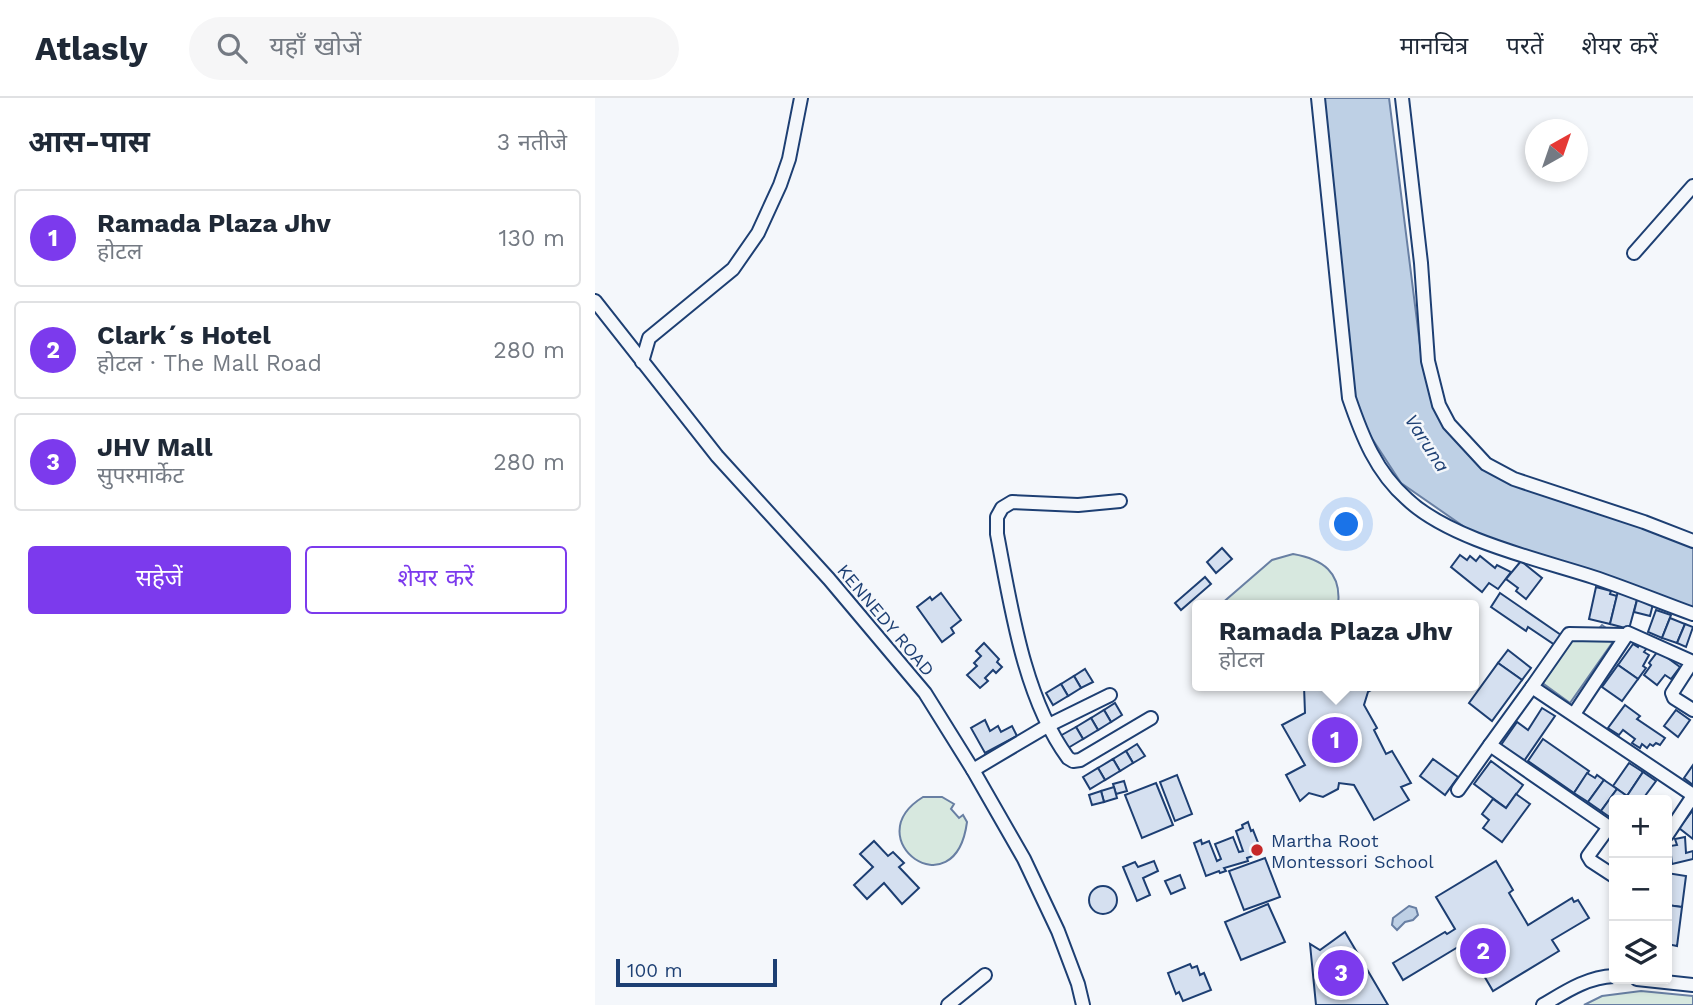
<!DOCTYPE html>
<html lang="hi">
<meta charset="utf-8">
<style>
:root{--surface:#fff;--page:#f6f6f7;--text:#1f2937;--muted:#747a83;--line:#e0e1e3;--accent:#7c3aed}
body{margin:0;font-family:"Work Sans","Noto Sans Devanagari",sans-serif;background:var(--page);color:var(--text)}
.controls{position:absolute;right:21px;bottom:21px;display:grid;overflow:hidden;border-radius:7px;box-shadow:0 4px 10px #0003}
.controls button{width:63px;height:63px;display:grid;place-items:center;padding:0;border:0;border-bottom:2px solid var(--line);background:var(--surface);color:var(--text);font:35px sans-serif}
.compass{position:absolute;left:930px;top:21px;width:63px;height:63px;border-radius:50%;background:var(--surface);box-shadow:0 4px 10px #0003;rotate:40deg}
.scale{position:absolute;left:21px;bottom:18px;width:161px;box-sizing:border-box;padding-left:7px;border:4px solid #1d3f73;border-top:0;font-size:19px;line-height:24px;white-space:nowrap;color:#1d3f73;-webkit-text-stroke:5px #f4f7fb;paint-order:stroke}
.you{position:absolute;left:752px;top:427px;width:24px;height:24px;margin:-18px;border:5px solid #fff;border-radius:50%;background:#1a73e8;box-shadow:0 0 0 10px #1a73e833}
.badge{display:grid;place-items:center;width:46px;height:46px;border-radius:50%;background:var(--accent);color:#fff;font-size:23px;font-weight:700}
.pin{position:absolute;translate:-50% -50%;border:4px solid #fff;box-shadow:0 2px 7px #0006}
.popup{position:absolute;left:597px;top:502px;width:287px;height:91px;box-sizing:border-box;display:grid;place-content:center;border-radius:7px;background:var(--surface);filter:drop-shadow(0 2px 5px #0005);font-size:23px;white-space:nowrap;color:var(--muted)}
.popup b{font-size:26px;color:var(--text)}
.popup::after{content:'';position:absolute;left:50%;top:100%;margin-left:-14px;border:14px solid transparent;border-top-color:var(--surface)}
.list{margin:0;padding:0;list-style:none}
h2{display:flex;justify-content:space-between;align-items:center;height:91px;margin:0;padding:0 28px;font-size:30px}
h2 small{font-size:23px;font-weight:400;color:var(--muted)}
.list li{display:grid;grid-template-columns:46px 1fr auto;gap:21px;align-items:center;box-sizing:border-box;height:98px;margin:0 14px 14px;padding:0 14px;border:2px solid var(--line);border-radius:7px}
.list b{display:block;font-size:26px;white-space:nowrap}
.list p{margin:0;font-size:23px;white-space:nowrap;color:var(--muted)}
.list em{font-size:23px;font-style:normal;color:var(--muted)}
.actions{display:flex;gap:14px;padding:21px 28px}
.actions a{flex:1;padding:16px 0;border:2px solid var(--accent);border-radius:7px;text-align:center;font-size:24px;color:var(--accent)}
.actions .main{background:var(--accent);color:#fff}
.icon{flex:none;width:38px;height:38px;fill:none;stroke:currentColor;stroke-width:2;stroke-linecap:round;stroke-linejoin:round}
.map{position:relative;flex:none;width:1098px;height:907px;overflow:hidden}
header{display:flex;align-items:center;gap:42px;box-sizing:border-box;height:98px;padding:0 35px;background:var(--surface);border-bottom:2px solid var(--line)}
header strong{font-size:33px}
nav{display:flex;gap:38px;margin-inline-start:auto;font-size:24px}
.search{width:490px;height:63px;background:var(--page);display:flex;align-items:center;gap:18px;box-sizing:border-box;padding:0 24px;border-radius:38px;color:var(--muted);font-size:26px}
main{display:flex}
aside{flex:1;background:var(--surface)}
.map>svg:first-child{display:block}
</style>
<header>
<strong>Atlasly</strong>
<div class="search"><svg class="icon" aria-label="search" viewBox="0 0 24 24"><circle cx="10" cy="10" r="6"/><path d="M15 15l6 6"/></svg>यहाँ खोजें</div>
<nav><a>मानचित्र</a><a>परतें</a><a>शेयर करें</a></nav>
</header>
<main>
<aside>
<h2>आस-पास<small>3 नतीजे</small></h2>
<ul class="list">
<li><span class="badge">1</span><div><b>Ramada Plaza Jhv</b><p>होटल</p></div><em>130 m</em></li>
<li><span class="badge">2</span><div><b>Clark´s Hotel</b><p>होटल · The Mall Road</p></div><em>280 m</em></li>
<li><span class="badge">3</span><div><b>JHV Mall</b><p>सुपरमार्केट</p></div><em>280 m</em></li>
</ul>
<div class="actions"><a class="main">सहेजें</a><a>शेयर करें</a></div>
</aside>
<div class="map">
<svg width="1098" height="907" viewBox="0 0 1098 907">
<rect width="100%" height="100%" fill="#f4f7fb"/>
<g fill="#d7e8df" stroke="#687fa3" stroke-width="2">
<path d="M698 456C727 461 747 474 743 507H625L677 462Z"/>
<path d="M1007 527 1022 538 975 605 946 584 980 536 1000 535Z"/>
<path d="M328 699H347L359 706 356 711 364 720 368 717 372 724C360 814 260 741 328 699Z"/>
<path d="M1046 893 1098 898V907H989L1007 898Z"/>
</g>
<g fill="#bed0e5" stroke="#687fa3" stroke-width="2">
<path d="M719 0H794L826 255 863 343 902 379 1098 439V513L904 453 806 385 763 319Z"/>
<path d="M814 808 821 810 823 817 818 822 810 824 802 832 797 827 798 820Z"/>
</g>
<g fill="#d5e0f0" stroke="#1d3f73" stroke-width="2">
<path d="M627 450 637 461 621 475 612 464Z"/>
<path d="M865 457 872 462 875 458 881 463 885 458 900 470 902 467 916 474 903 491 894 485 887 494 856 469Z"/>
<path d="M926 463 947 480 931 501 921 493 923 490 911 481Z"/>
<path d="M610 479 616 486 586 512 580 505Z"/>
<path d="M1001 489 1016 493 1015 496 1022 498 1015 526 994 521Z"/>
<path d="M1023 493 1043 498 1034 531 1015 526Z"/>
<path d="M346 495 366 522 356 530 359 535 347 544 322 509 335 499 337 502Z"/>
<path d="M905 495 966 537 960 547 933 529 931 533 896 509Z"/>
<path d="M1043 498 1059 502 1055 518 1039 514Z"/>
<path d="M1061 512 1076 517 1067 540 1053 534Z"/>
<path d="M1075 520 1090 526 1082 545 1067 540Z"/>
<path d="M1090 526 1098 529 1091 549 1082 545Z"/>
<path d="M389 545 404 561 402 564 407 569 401 575 398 572 390 580 393 583 385 590 372 577 382 568 379 565 386 558 381 553Z"/>
<path d="M1045 545 1052 550 1049 554 1054 557 1048 568 1051 570 1043 581 1023 567 1038 546 1043 549Z"/>
<path d="M913 552 936 570 927 582 903 565Z"/>
<path d="M1063 553 1085 569 1076 581 1070 577 1062 587 1049 577 1056 567 1054 565Z"/>
<path d="M903 565 927 582 897 623 874 605Z"/>
<path d="M1023 567 1043 581 1027 603 1007 589Z"/>
<path d="M490 571 498 584 486 590 479 578Z"/>
<path d="M479 578 486 590 473 598 466 586Z"/>
<path d="M466 586 473 598 458 607 451 595Z"/>
<path d="M709 588H783L773 594 769 607 782 630 779 632 791 656 797 653 816 685 806 689 814 702 779 722 759 687 744 685 743 691 728 699 714 695 705 703 691 677 710 667 687 627 710 615Z"/>
<path d="M520 605 527 617 516 624 509 612Z"/>
<path d="M1030 607 1045 618 1042 621 1070 640 1065 647 1061 645 1058 648 1055 646 1052 650 1047 646 1045 650 1037 645 1040 641 1028 632 1024 637 1013 630Z"/>
<path d="M947 610 960 618 929 663 906 647 922 624 933 632Z"/>
<path d="M509 612 516 624 503 632 496 620Z"/>
<path d="M1081 612 1095 622 1083 639 1069 628Z"/>
<path d="M496 620 503 632 488 641 481 629Z"/>
<path d="M390 622 395 633 403 628 406 634 417 628 422 638 390 655 376 630Z"/>
<path d="M481 629 488 641 473 650 465 638Z"/>
<path d="M948 641 994 673 979 695 933 663Z"/>
<path d="M542 646 550 658 538 665 531 653Z"/>
<path d="M531 653 538 665 525 673 518 661Z"/>
<path d="M518 661 525 673 510 682 503 670Z"/>
<path d="M838 661 863 679 850 697 825 678Z"/>
<path d="M896 663 928 687 911 710 879 686Z"/>
<path d="M1034 665 1048 674 1032 698 1018 688Z"/>
<path d="M1098 667V687L1089 680Z"/>
<path d="M503 670 510 682 495 691 488 679Z"/>
<path d="M1048 674 1061 683 1047 702H1038L1032 698Z"/>
<path d="M992 675 1000 680 1002 677 1009 682 993 704 979 695Z"/>
<path d="M582 677 597 716 580 723 565 684Z"/>
<path d="M1009 682 1022 691 1006 713 993 704Z"/>
<path d="M529 683 532 693 521 696 518 686Z"/>
<path d="M561 685 578 727 547 740 530 697Z"/>
<path d="M519 689 522 700 509 704 506 693Z"/>
<path d="M1022 691 1032 698 1029 702H1019V716L1016 720 1006 713Z"/>
<path d="M506 693 509 704 497 707 494 697Z"/>
<path d="M921 696 935 706 907 744 888 730 894 722 887 716 898 701 911 710Z"/>
<path d="M1098 712V741L1084 730Z"/>
<path d="M653 724 656 733 658 732 667 755 652 760 653 763 629 770 631 773 625 775 624 773 611 778 599 745 606 742 607 746 614 743 622 763 626 761 620 746 638 739 644 754 648 753 641 733 648 730 647 727Z"/>
<path d="M1090 739 1091 755 1098 753V761L1077 766 1075 748 1082 747 1080 741Z"/>
<path d="M279 743 293 758 298 754 309 765 304 769 324 790 307 806 289 785 272 801 259 787 278 769 265 756Z"/>
<path d="M670 760 685 799 649 812 634 773Z"/>
<path d="M559 763 563 773 548 780 555 797 542 803 528 769 540 764 543 769Z"/>
<path d="M901 763 918 792 914 795 933 827 977 800 979 804 983 802 994 820 957 842 964 853 898 893 871 847 868 846 808 882 798 865 850 834 852 836 860 831 841 799Z"/>
<path d="M1072 775 1091 778 1087 809 1072 807Z"/>
<path d="M585 777 590 790 576 796 570 783Z"/>
<circle cx="508" cy="802" r="14"/>
<path d="M673 806 690 844 646 862 630 824Z"/>
<path d="M1072 807 1087 809 1082 848 1072 846Z"/>
<path d="M750 834 793 907H721L715 846 725 852Z"/>
<path d="M595 866 597 870 602 868 605 877 609 875 616 892 588 903 584 894 581 896 573 875Z"/>
</g>
<g fill="none" stroke-linecap="round" stroke-linejoin="round">
<defs>
<g id="minor">
<path d="M723 0 754 300C767 338 781 374 812 401 854 441 942 461 998 479 1031 490 1065 504 1098 516"/>
<path d="M807 0 826 165 833 263 844 307 854 326 891 366 919 381 1049 424 1098 443"/>
<path d="M1039 155 1098 88"/>
<path d="M0 203 122 358 234 481 330 595 378 672 429 761 463 833 483 886 488 907"/>
<path d="M47 264 54 240 138 171 163 135 185 87 194 61 206 0"/>
<path d="M525 403 483 407 417 404 407 410 402 419V436C416 509 429 600 473 660L478 663 485 662 556 620"/>
<path d="M1097 564 1077 595 1079 600 1098 612"/>
<path d="M937 589 974 536 1030 537"/>
<path d="M979 616 1033 535 1098 564"/>
<path d="M895 647 937 589 1098 697"/>
<path d="M378 672 454 627 515 597"/>
<path d="M863 692 895 647 1014 729 993 758 996 763 1019 778"/>
<path d="M1072 737 1098 698"/>
<path d="M1042 881 1098 887"/>
<path d="M353 907 390 877"/>
<path d="M948 907C970 894 992 879 1019 878"/>
</g>
</defs>
<use href="#minor" stroke="#1d3f73" stroke-width="16"/>
<use href="#minor" stroke="#f4f7fb" stroke-width="12"/>
</g>
<circle fill="#c62828" stroke="#f4f7fb" stroke-width="2.5" cx="662" cy="752" r="7"/>
<g text-anchor="middle" dominant-baseline="central" stroke-width="5" stroke-linejoin="round" paint-order="stroke">
<g font-size="18" fill="#1d3f73" stroke="#f4f7fb">
<text transform="translate(291 522) rotate(50)">KENNEDY ROAD</text>
</g>
<g font-size="18" fill="#1d3f73" stroke="#f4f7fb" text-anchor="start">
<text x="676" y="742">Martha Root<tspan x="676" dy="21">Montessori School</tspan></text>
</g>
<g font-size="19" font-style="italic" fill="#1d3f73" stroke="#f4f7fb">
<text transform="translate(832 345) rotate(57)">Varuna</text>
</g>
</g>
</svg>
<div class="controls">
<button>+</button>
<button>−</button>
<button><svg class="icon" aria-label="layers" viewBox="0 0 24 24"><path d="M12 4l9 5-9 5-9-5zM3 14l9 5 9-5"/></svg></button>
</div>
<svg class="compass" viewBox="-18 -18 36 36"><path d="M0-13l5 13h-10z" fill="#e53935"/><path d="M0 13l5-13h-10z" fill="#747a83"/></svg>
<div class="scale">100 m</div>
<div class="you"></div>
<div class="pin badge" style="left:740px;top:642px">1</div>
<div class="popup"><b>Ramada Plaza Jhv</b>होटल</div>
<div class="pin badge" style="left:888px;top:853px">2</div>
<div class="pin badge" style="left:746px;top:875px">3</div>
</div>
</main>
